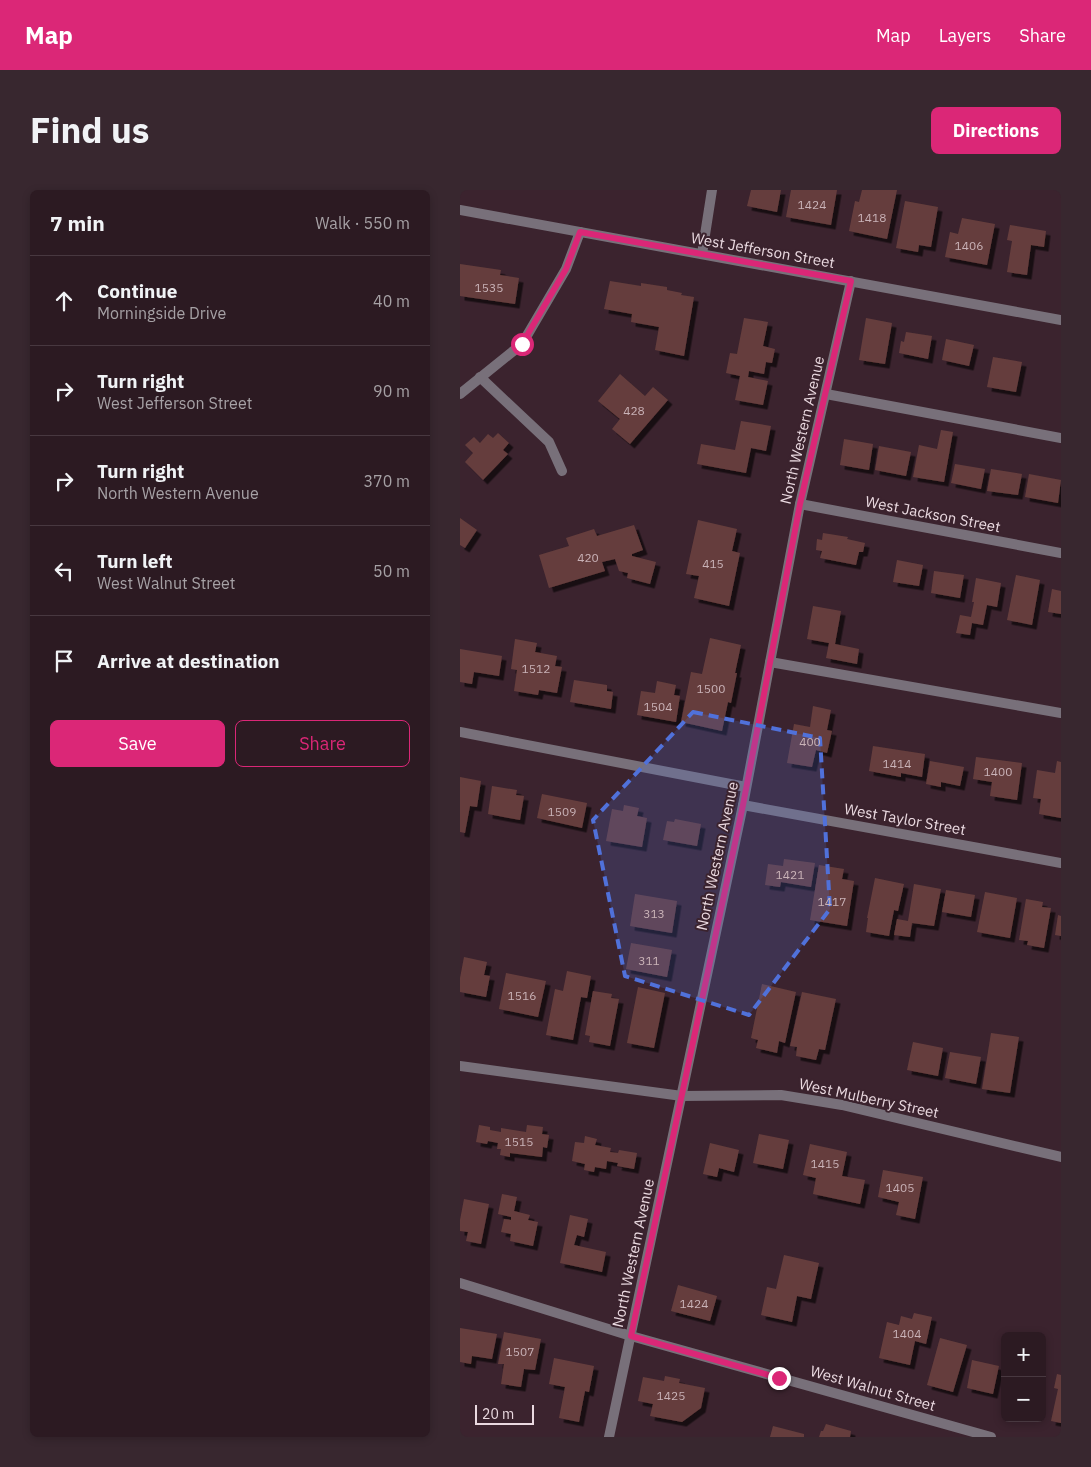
<!DOCTYPE html>
<meta charset="utf-8">
<style>
:root{--surface:#2c1a22;--page:#38272f;--text:#f1f3f6;--muted:#a6a1a5;--line:#483840;--accent:#db2777}
body{margin:0;font-family:"IBM Plex Sans",sans-serif;background:var(--page);color:var(--text)}
.controls{position:absolute;right:15px;bottom:15px;display:grid;overflow:hidden;border-radius:8px;box-shadow:0 2px 8px #0003}
.controls button{width:45px;height:45px;display:grid;place-items:center;padding:0;border:0;border-bottom:1px solid var(--line);background:var(--surface);color:var(--text);font:25px sans-serif}
.scale{position:absolute;left:15px;bottom:12px;width:59px;box-sizing:border-box;padding-left:5px;border:2px solid #ead9e0;border-top:0;font-size:14px;line-height:18px;white-space:nowrap;color:#ead9e0;-webkit-text-stroke:4px #3b232e;paint-order:stroke}
.stop{position:absolute;width:15px;height:15px;margin:-11px;border:4px solid #db2777;border-radius:50%;background:#fff}
.stop.end{background:#db2777;border-color:#fff;box-shadow:0 1px 5px #0008}
.list{margin:0;padding:0;list-style:none}
h2{display:flex;justify-content:space-between;align-items:center;height:65px;margin:0;padding:0 20px;font-size:21px}
h2 small{font-size:16px;font-weight:400;color:var(--muted)}
.list li{display:grid;grid-template-columns:32px 1fr auto;gap:15px;align-items:center;box-sizing:border-box;height:90px;padding:0 20px;border-top:1px solid var(--line)}
.list b{display:block;font-size:19px;white-space:nowrap}
.list p{margin:0;font-size:16px;white-space:nowrap;color:var(--muted)}
.list em{font-size:16px;font-style:normal;color:var(--muted)}
.actions{display:flex;gap:10px;padding:15px 20px}
.actions a{flex:1;padding:11px 0;border:1px solid var(--accent);border-radius:8px;text-align:center;font-size:18px;color:var(--accent)}
.actions .main{background:var(--accent);color:#fff}
.icon{flex:none;width:28px;height:28px;fill:none;stroke:currentColor;stroke-width:2;stroke-linecap:round;stroke-linejoin:round}
.map{position:relative;flex:none;width:601px;height:1247px;overflow:hidden;border-radius:8px}
header{display:flex;align-items:center;gap:30px;box-sizing:border-box;height:70px;padding:0 25px;background:var(--accent);color:#fff}
header strong{font-size:24px}
nav{display:flex;gap:28px;margin-inline-start:auto;font-size:18px}
.intro{display:flex;align-items:center;justify-content:space-between;box-sizing:border-box;height:120px;padding:0 30px}
h1{margin:0;font-size:35px}
.button{padding:12px 22px;border-radius:8px;background:var(--accent);color:#fff;font-size:18px;font-weight:700}
main{display:flex;gap:30px;padding:0 30px}
aside{flex:1;background:var(--surface);border-radius:8px;box-shadow:0 2px 8px #0003}
.map>svg:first-child{display:block}
</style>
<header>
<strong>Map</strong>
<nav><a>Map</a><a>Layers</a><a>Share</a></nav>
</header>
<div class="intro"><h1>Find us</h1><a class="button">Directions</a></div>
<main>
<aside>
<h2>7 min<small>Walk · 550 m</small></h2>
<ul class="list">
<li><svg class="icon" aria-label="ahead" viewBox="0 0 24 24"><path d="M12 20V5M6 11l6-6 6 6"/></svg><div><b>Continue</b><p>Morningside Drive</p></div><em>40 m</em></li>
<li><svg class="icon" aria-label="right" viewBox="0 0 24 24"><path d="M7 20v-9h11M14 6l5 5-5 5"/></svg><div><b>Turn right</b><p>West Jefferson Street</p></div><em>90 m</em></li>
<li><svg class="icon" aria-label="right" viewBox="0 0 24 24"><path d="M7 20v-9h11M14 6l5 5-5 5"/></svg><div><b>Turn right</b><p>North Western Avenue</p></div><em>370 m</em></li>
<li><svg class="icon" aria-label="left" viewBox="0 0 24 24"><path d="M17 20v-9H6M10 6l-5 5 5 5"/></svg><div><b>Turn left</b><p>West Walnut Street</p></div><em>50 m</em></li>
<li><svg class="icon" aria-label="arrive" viewBox="0 0 24 24"><path d="M6 21V4h12l-3 4 3 4H6"/></svg><div><b>Arrive at destination</b></div></li>
</ul>
<div class="actions"><a class="main">Save</a><a>Share</a></div>
</aside>
<div class="map">
<svg width="601" height="1247" viewBox="0 0 601 1247">
<defs>
<filter id="shadow"><feDropShadow dx="4.5" dy="4.5" stdDeviation="0" flood-color="#0009"/></filter>
</defs>
<rect width="100%" height="100%" fill="#3b232e"/>
<g fill="#653e3c" filter="url(#shadow)">
<path d="M291 0H321L317 22 287 16Z"/>
<path d="M331 0H377L371 35 326 27Z"/>
<path d="M402 0H437L427 49 389 41 395 11 399 12Z"/>
<path d="M445 11 478 17 471 57 459 55 458 62 436 58Z"/>
<path d="M502 28 535 34 527 75 485 67 490 42 498 44Z"/>
<path d="M550 35 586 41 584 57 571 55 567 85 547 82 552 51 547 50Z"/>
<path d="M0 74 41 80 40 85 59 88 55 114 0 106Z"/>
<path d="M150 91 181 96V93L207 97V100L222 103 221 105 234 107 224 166 195 160 199 137 171 132 172 124 144 119Z"/>
<path d="M284 128 308 132 303 156 315 159 312 173 306 172 304 184 289 181 288 187 308 191 303 215 275 210 280 186 266 183 270 163 277 164Z"/>
<path d="M406 128 432 133 425 174 399 170Z"/>
<path d="M446 142 472 146 468 169 439 163 441 151 444 152Z"/>
<path d="M486 149 514 155 509 176 482 170Z"/>
<path d="M533 167 562 172 556 202 527 197Z"/>
<path d="M160 184 185 206 193 197 208 210 170 254 152 239 160 229 138 211Z"/>
<path d="M281 231 311 236 306 261 291 258 286 283 237 274 241 254 275 260Z"/>
<path d="M481 240 493 242 484 292 453 287 459 255 477 259Z"/>
<path d="M38 243 49 253 43 260 48 264 23 290 5 272 13 263 5 255 14 247 20 253 28 244 33 248Z"/>
<path d="M384 249 413 254 409 280 380 275Z"/>
<path d="M419 256 451 262 446 286 415 280Z"/>
<path d="M495 274 525 279 521 299 491 293Z"/>
<path d="M531 279 562 284 558 305 527 301Z"/>
<path d="M569 284 601 290 598 313 565 307Z"/>
<path d="M0 328 17 340 5 358 0 355Z"/>
<path d="M238 330 277 339 272 361 280 363 269 416 234 408 239 386 226 384Z"/>
<path d="M174 335 183 360 172 364V366L196 372 190 394 167 388 168 383 159 381 155 369 142 372 145 381 89 398 79 365 109 356 106 348 134 339 137 346Z"/>
<path d="M363 343 388 347 387 349 405 353 403 362H399L396 375 360 368 362 361 356 360 357 349 362 350Z"/>
<path d="M437 370 463 375 459 396 433 392Z"/>
<path d="M474 381 504 385 500 408 471 403Z"/>
<path d="M556 385 580 390 572 435 547 430Z"/>
<path d="M516 388 541 393 537 417 527 415 523 435 512 433 510 445 496 443 500 425 511 427 514 412H512Z"/>
<path d="M592 399 601 401V424L588 422Z"/>
<path d="M353 416 381 421 375 454 399 459 397 474 366 468 369 453 347 449Z"/>
<path d="M250 448 281 455 275 483H277L271 513 268 512 262 541 221 532 231 482 242 484Z"/>
<path d="M55 449 77 453 75 462 97 466 95 476 102 477 97 503 79 500 78 505 54 501 57 480 51 479Z"/>
<path d="M0 459 42 466 39 486 14 482 12 494 0 492Z"/>
<path d="M114 490 147 495V501L153 502 151 519 110 512Z"/>
<path d="M197 491 216 495 214 505 220 506 216 532 177 525 181 501 195 503Z"/>
<path d="M353 516 371 520 367 540 372 541 367 563 356 560 352 577 327 573 334 534 350 537Z"/>
<path d="M413 556 465 564 462 587 441 583V587L409 581Z"/>
<path d="M516 567 562 573 557 610 530 606 532 592 513 589Z"/>
<path d="M470 571 504 577 500 596 481 592V597L466 594Z"/>
<path d="M597 571 601 572V628L579 624 581 609 573 608 577 580 595 583Z"/>
<path d="M0 587 21 591 17 617 10 616 5 643 0 642Z"/>
<path d="M32 596 57 600 56 605 64 606 60 630 28 624Z"/>
<path d="M82 604 127 613 122 638 77 628Z"/>
<path d="M164 615 179 618 177 626 187 628 182 657 146 651 152 619 163 621Z"/>
<path d="M215 629 241 634 237 656 203 650 207 631 214 632Z"/>
<path d="M324 669 355 673 351 697 321 692 320 697 305 695 308 674 323 676Z"/>
<path d="M359 675 384 679 382 689 394 691 387 736 350 730Z"/>
<path d="M415 688 444 694 438 721 434 720 429 746 406 742 408 728H407Z"/>
<path d="M454 694 481 699 474 736 452 733 450 747 434 745 437 729 448 731Z"/>
<path d="M486 700 515 705 511 727 482 722Z"/>
<path d="M525 702 557 708 550 748 517 742Z"/>
<path d="M175 704 217 711 212 743 170 736Z"/>
<path d="M566 709 583 712 582 717 591 718 584 758 567 755 568 751 559 750Z"/>
<path d="M598 725 601 726V746L595 745Z"/>
<path d="M171 753 212 760 207 787 166 779Z"/>
<path d="M4 767 27 772 24 785 30 786 26 807 0 802V788Z"/>
<path d="M107 781 131 786 127 808 121 807 113 850 86 845 95 799 103 801Z"/>
<path d="M46 783 86 791 78 827 39 819Z"/>
<path d="M302 794 336 802 325 853 319 851 317 863 296 858 298 850 291 848Z"/>
<path d="M178 797 205 803 194 858 167 853Z"/>
<path d="M133 801 152 804 151 808 159 809 150 856 129 852 130 846 125 845Z"/>
<path d="M342 802 376 809 365 860 359 859 356 870 336 866 337 857 330 856Z"/>
<path d="M531 843 559 847 550 903 522 899Z"/>
<path d="M453 852 483 858 478 886 447 880Z"/>
<path d="M490 862 521 867 516 894 485 888Z"/>
<path d="M19 935 30 937V940L41 942V938L66 942 67 935 83 937 82 944 89 945 87 958 83 957 82 967 50 963V967L40 965 41 959H37L38 953 28 951 27 954 16 952Z"/>
<path d="M299 944 329 950 323 979 293 973Z"/>
<path d="M125 946 137 949 135 955 151 958 150 962 158 963 159 960 177 963 174 979 157 976 158 973 147 971 146 979 135 977 134 982 124 980 125 974 112 971 115 952 124 953Z"/>
<path d="M250 953 279 960 274 982 259 978 257 987 243 984Z"/>
<path d="M350 954 387 962 382 986 405 990 400 1014 353 1004 356 988 343 985Z"/>
<path d="M423 980 463 987 455 1029 436 1025 439 1012 418 1007Z"/>
<path d="M42 1004 57 1007 54 1021 70 1025 68 1030 78 1032 73 1056 50 1051 51 1044 41 1042 44 1029 51 1030V1027L38 1024Z"/>
<path d="M4 1009 29 1014 21 1054 6 1051 8 1042 0 1041V1030Z"/>
<path d="M110 1025 128 1029 124 1047 117 1045 114 1055 146 1062 142 1082 100 1073Z"/>
<path d="M324 1065 359 1073 351 1109 337 1106 332 1132 301 1125 307 1097 316 1099Z"/>
<path d="M218 1095 257 1106 250 1131 211 1121Z"/>
<path d="M454 1123 472 1127 466 1154 455 1151 450 1175 419 1168 427 1132 439 1135 441 1126 452 1129Z"/>
<path d="M0 1138 37 1144 32 1169 12 1166 11 1174 0 1172Z"/>
<path d="M44 1142 81 1149 75 1180 64 1179 61 1197 41 1194 44 1174H38Z"/>
<path d="M480 1148 507 1155 493 1202 467 1195Z"/>
<path d="M94 1168 134 1176 129 1202 125 1201 119 1232 99 1228 105 1197 89 1194Z"/>
<path d="M512 1170 539 1176 533 1204 507 1198Z"/>
<path d="M597 1184 601 1185V1233L591 1231 598 1199 594 1198Z"/>
<path d="M205 1186 220 1189 219 1193 245 1198 241 1218 222 1232 190 1226 193 1214 178 1211 183 1187 204 1191Z"/>
<path d="M366 1234 391 1241 390 1247H359L361 1241H363Z"/>
<path d="M313 1236 344 1244V1247H310Z"/>
</g>
<g fill="none" stroke-linecap="round" stroke-linejoin="round">
<g stroke="#78707a" stroke-width="10">
<path d="M366 204 601 248"/>
<path d="M310 472 601 523"/>
</g>
<g stroke="#78707a" stroke-width="10">
<path d="M242 64 252 0"/>
<path d="M20 187 89 252 102 281"/>
<path d="M0 204 62 154 106 79 120 42"/>
<path d="M340 314 601 363"/>
<path d="M0 542 286 597"/>
<path d="M283 615 601 673"/>
<path d="M0 876 222 906 321 905 382 915 601 967"/>
<path d="M0 1093 171 1146 531 1247"/>
<path d="M149 1247 283 615 340 314 391 91"/>
</g>
<path stroke="#78707a" stroke-width="10" d="M0 20 601 130"/>
</g>
<g fill="none" stroke-linecap="round" stroke-linejoin="round">
<path stroke="#db2777" stroke-width="6" d="M62 154 106 79 120 42 391 91 340 314 283 615 171 1146 319 1188"/>
</g>
<path fill="#5071da" fill-opacity="0.2" stroke="#5071da" stroke-width="4" stroke-dasharray="10 6" stroke-linejoin="round" d="M233 522 360 548 370 719 289 825 165 786 133 630Z"/>
<g text-anchor="middle" dominant-baseline="central" stroke-width="4" stroke-linejoin="round" paint-order="stroke">
<g font-size="12" fill="#c9b2b7">
<text x="352" y="14">1424</text>
<text x="412" y="27">1418</text>
<text x="509" y="55">1406</text>
<text x="29" y="97">1535</text>
<text x="174" y="220">428</text>
<text x="128" y="367">420</text>
<text x="253" y="373">415</text>
<text x="76" y="478">1512</text>
<text x="251" y="498">1500</text>
<text x="198" y="516">1504</text>
<text x="350" y="551">400</text>
<text x="437" y="573">1414</text>
<text x="538" y="581">1400</text>
<text x="102" y="621">1509</text>
<text x="330" y="684">1421</text>
<text x="372" y="711">1417</text>
<text x="194" y="723">313</text>
<text x="189" y="770">311</text>
<text x="62" y="805">1516</text>
<text x="59" y="951">1515</text>
<text x="365" y="973">1415</text>
<text x="440" y="997">1405</text>
<text x="234" y="1113">1424</text>
<text x="447" y="1143">1404</text>
<text x="60" y="1161">1507</text>
<text x="211" y="1205">1425</text>
</g>
<g font-size="15" fill="#ead9e0" stroke="#3b232e">
<text transform="translate(303 60) rotate(10)">West Jefferson Street</text>
<text transform="translate(342 240) rotate(-77)">North Western Avenue</text>
<text transform="translate(473 324) rotate(11)">West Jackson Street</text>
<text transform="translate(445 629) rotate(10)">West Taylor Street</text>
<text transform="translate(257 666) rotate(-78)">North Western Avenue</text>
<text transform="translate(409 908) rotate(12)">West Mulberry Street</text>
<text transform="translate(173 1063) rotate(-78)">North Western Avenue</text>
<text transform="translate(413 1198) rotate(16)">West Walnut Street</text>
</g>
</g>
</svg>
<div class="controls">
<button>+</button>
<button>−</button>
</div>
<div class="scale">20 m</div>
<div class="stop" style="left:62px;top:154px"></div>
<div class="stop end" style="left:319px;top:1188px"></div>
</div>
</main>
